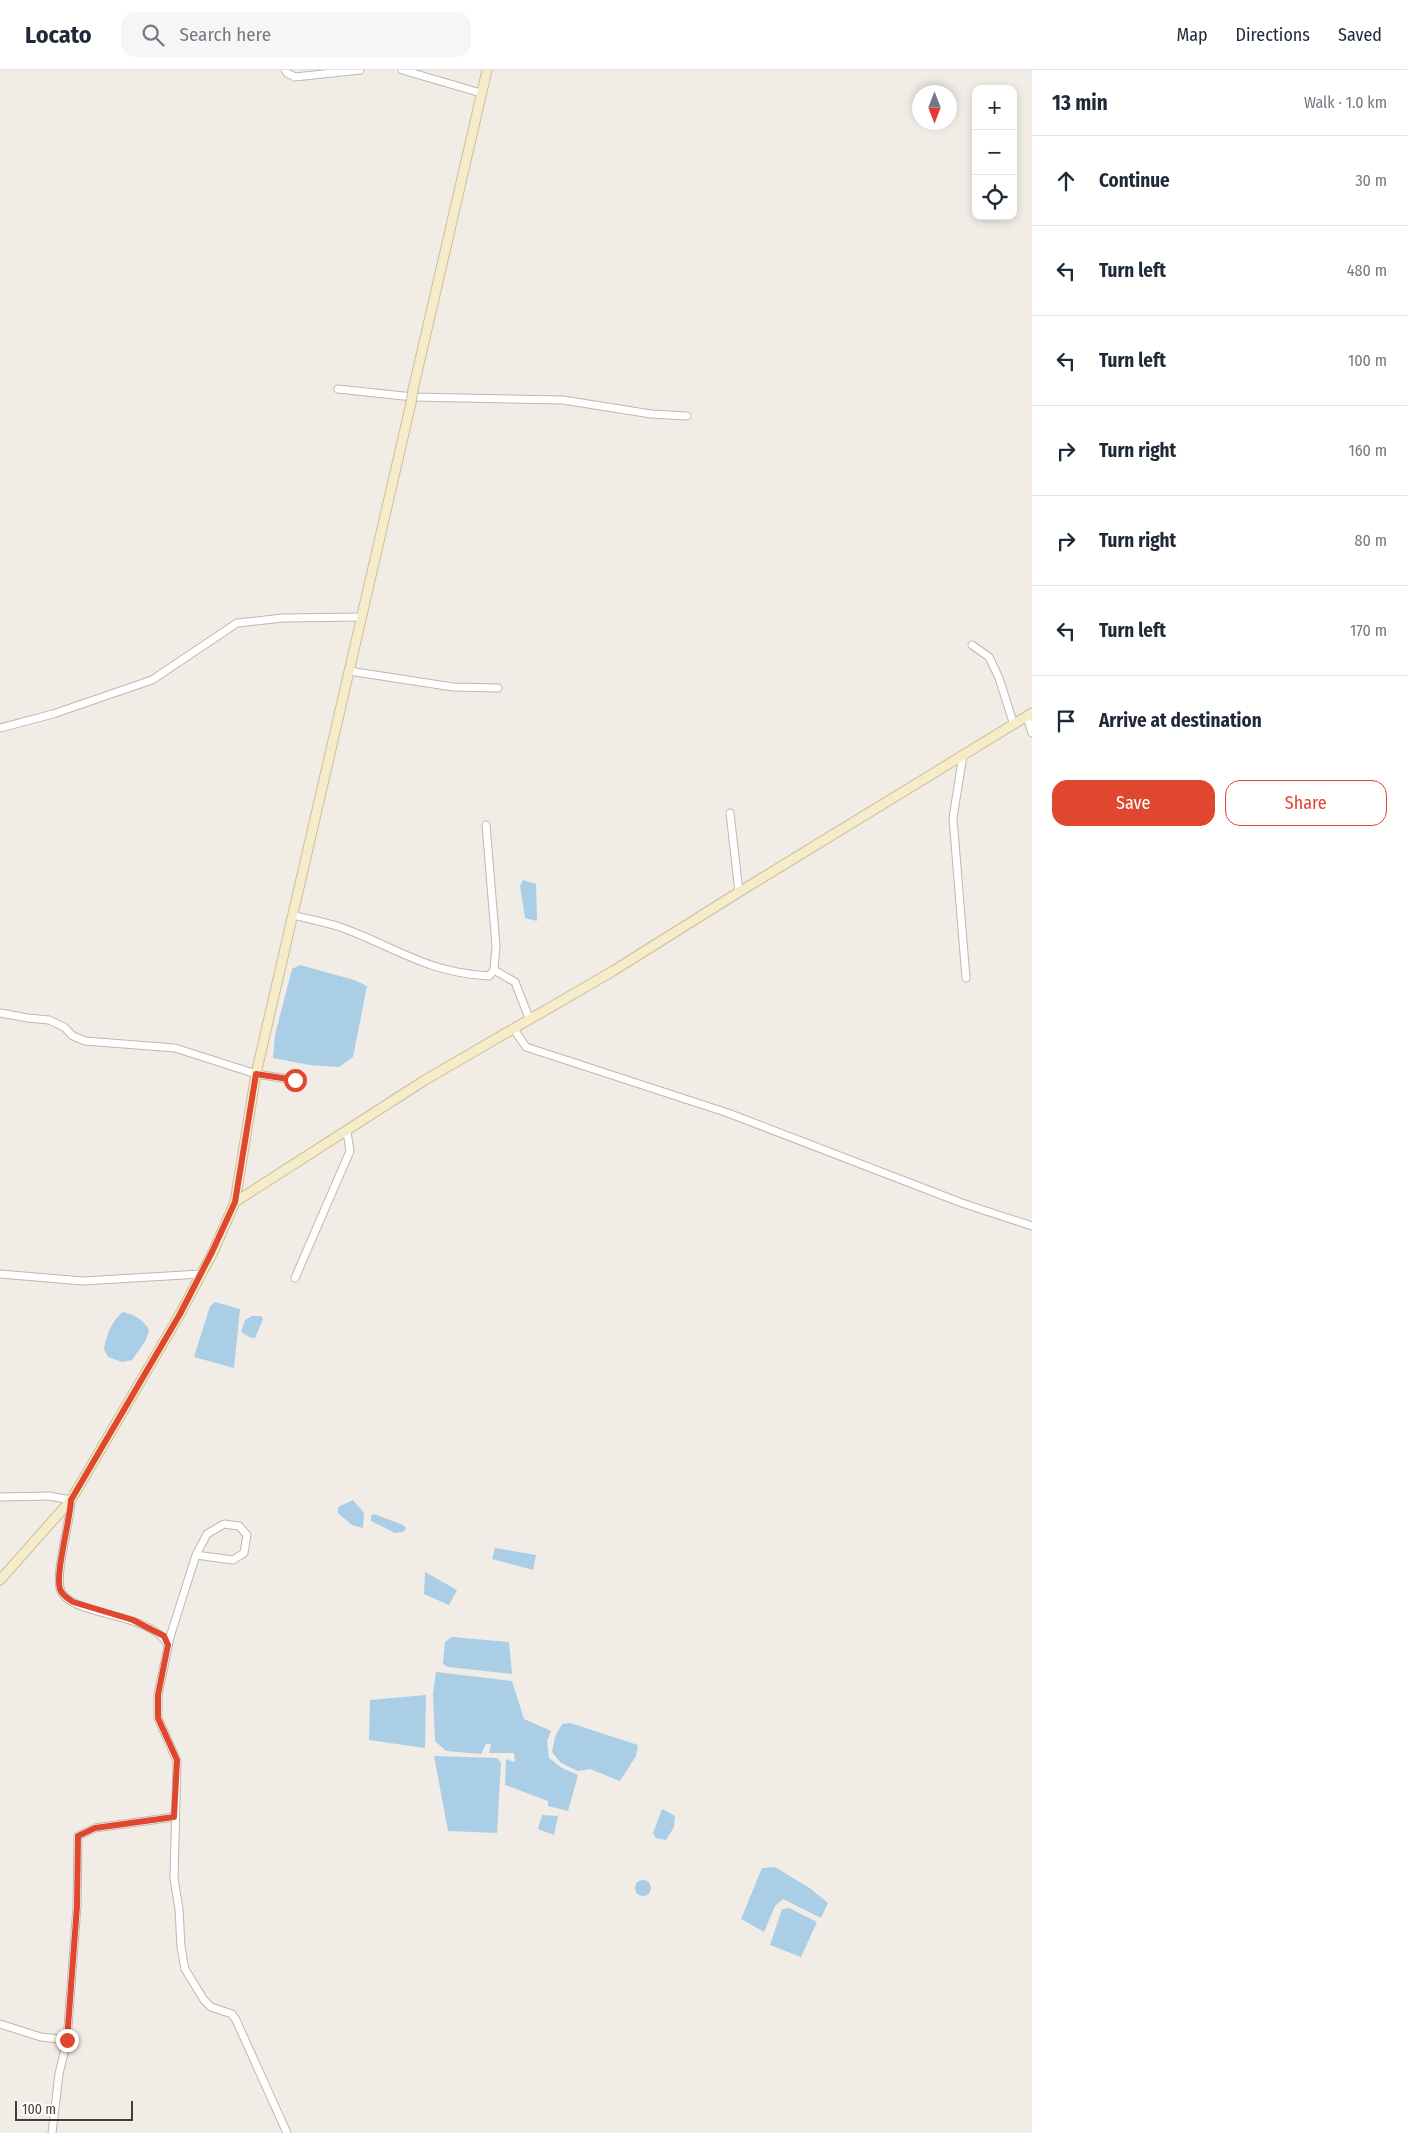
<!DOCTYPE html>
<meta charset="utf-8">
<style>
:root{--surface:#fff;--page:#f6f6f7;--text:#1f2937;--muted:#747a83;--line:#e0e1e3;--accent:#df472f}
body{margin:0;font-family:"Fira Sans Condensed",sans-serif;background:var(--page);color:var(--text)}
.controls{position:absolute;right:15px;top:15px;display:grid;overflow:hidden;border-radius:10px;box-shadow:0 2px 8px #0003}
.controls button{width:45px;height:45px;display:grid;place-items:center;padding:0;border:0;border-bottom:1px solid var(--line);background:var(--surface);color:var(--text);font:25px sans-serif}
.compass{position:absolute;left:912px;top:15px;width:45px;height:45px;border-radius:50%;background:var(--surface);box-shadow:0 2px 8px #0003;rotate:180deg}
.scale{position:absolute;left:15px;bottom:12px;width:118px;box-sizing:border-box;padding-left:5px;border:2px solid #423d36;border-top:0;font-size:14px;line-height:18px;white-space:nowrap;color:#423d36;-webkit-text-stroke:4px #fff;paint-order:stroke}
.stop{position:absolute;width:15px;height:15px;margin:-11px;border:4px solid #df472f;border-radius:50%;background:#fff}
.stop.end{background:#df472f;border-color:#fff;box-shadow:0 1px 5px #0008}
.list{margin:0;padding:0;list-style:none}
h2{display:flex;justify-content:space-between;align-items:center;height:65px;margin:0;padding:0 20px;font-size:21px}
h2 small{font-size:16px;font-weight:400;color:var(--muted)}
.list li{display:grid;grid-template-columns:32px 1fr auto;gap:15px;align-items:center;box-sizing:border-box;height:90px;padding:0 20px;border-top:1px solid var(--line)}
.list b{display:block;font-size:19px;white-space:nowrap}
.list em{font-size:16px;font-style:normal;color:var(--muted)}
.actions{display:flex;gap:10px;padding:15px 20px}
.actions a{flex:1;padding:11px 0;border:1px solid var(--accent);border-radius:15px;text-align:center;font-size:18px;color:var(--accent)}
.actions .main{background:var(--accent);color:#fff}
.icon{flex:none;width:28px;height:28px;fill:none;stroke:currentColor;stroke-width:2;stroke-linecap:round;stroke-linejoin:round}
.map{position:relative;flex:none;width:1032px;height:2063px;overflow:hidden}
header{display:flex;align-items:center;gap:30px;box-sizing:border-box;height:70px;padding:0 25px;background:var(--surface);border-bottom:1px solid var(--line)}
header strong{font-size:24px}
nav{display:flex;gap:28px;margin-inline-start:auto;font-size:18px}
.search{width:350px;height:45px;background:var(--page);display:flex;align-items:center;gap:12px;box-sizing:border-box;padding:0 18px;border-radius:15px;color:var(--muted);font-size:19px}
main{display:flex}
aside{flex:1;background:var(--surface)}
.map>svg:first-child{display:block}
</style>
<header>
<strong>Locato</strong>
<div class="search"><svg class="icon" aria-label="search" viewBox="0 0 24 24"><circle cx="10" cy="10" r="6"/><path d="M15 15l6 6"/></svg>Search here</div>
<nav><a>Map</a><a>Directions</a><a>Saved</a></nav>
</header>
<main>
<div class="map">
<svg width="1032" height="2063" viewBox="0 0 1032 2063">
<rect width="100%" height="100%" fill="#f1ede6"/>
<g fill="#a9cee6">
<path d="M523 810 536 814 537 851 525 848 520 816Z"/>
<path d="M300 895 354 910 367 916 353 987 339 997 310 995 273 988 275 965 292 899Z"/>
<path d="M215 1232 240 1239 234 1298 194 1287 210 1236Z"/>
<path d="M123 1242C135 1245 143 1249 149 1260L146 1270 132 1290 122 1292 108 1287 104 1279C106 1266 112 1250 123 1242Z"/>
<path d="M252 1246H261L263 1249 255 1268 249 1267 241 1262 245 1250Z"/>
<path d="M353 1430 364 1443 363 1458 352 1455 338 1443V1437Z"/>
<path d="M374 1444 403 1455 406 1458 403 1462 395 1463 371 1451V1446Z"/>
<path d="M495 1478 536 1485 533 1500 492 1489Z"/>
<path d="M425 1502 457 1520 449 1535 424 1524Z"/>
<path d="M452 1567 509 1572 512 1604 448 1597 443 1594 445 1572Z"/>
<path d="M436 1602 512 1611 524 1649 551 1661 547 1671 549 1688 562 1698 578 1705 568 1741 548 1736V1731L505 1715 506 1689 515 1692 514 1683H489L491 1674H486L481 1684 446 1681 435 1671 433 1624Z"/>
<path d="M426 1625 425 1678 369 1670 370 1630Z"/>
<path d="M570 1653 638 1675 636 1686 620 1711 590 1699 578 1701 561 1693 552 1682 555 1667 562 1654Z"/>
<path d="M434 1686 497 1688 501 1693 497 1763 448 1761Z"/>
<path d="M662 1739 675 1746 674 1757 666 1770 656 1768 653 1763Z"/>
<path d="M542 1745 558 1746 554 1765 538 1759Z"/>
<path d="M775 1797 811 1819 828 1833 821 1848 783 1829 775 1836 764 1862 741 1849 762 1798Z"/>
<circle cx="643" cy="1818" r="8"/>
<path d="M789 1838 817 1852 801 1887 770 1875 782 1839Z"/>
</g>
<g fill="none" stroke-linecap="round" stroke-linejoin="round">
<defs>
<g id="minor">
<path d="M285 0 287 3 295 7 360 0"/>
<path d="M402 0 481 23"/>
<path d="M338 319 413 327 563 330 651 344 687 346"/>
<path d="M972 575 989 587 999 608 1014 655"/>
<path d="M349 601 453 617 498 618"/>
<path d="M1027 647 1032 663"/>
<path d="M0 658 53 644 152 610 237 553 283 548 362 547"/>
<path d="M963 685 953 748 966 908"/>
<path d="M730 743 739 822"/>
<path d="M293 845C311 850 331 853 348 860 400 880 430 903 489 906L494 900 496 876 486 755"/>
<path d="M494 900 515 912 529 948"/>
<path d="M0 943 28 948 49 950 64 957 73 966 85 971 175 978 256 1004 295 1010"/>
<path d="M513 958 526 977 728 1043 962 1133 1032 1156"/>
<path d="M0 1204 83 1211 201 1204"/>
<path d="M295 1208 350 1081 347 1062"/>
<path d="M0 1427 49 1426 71 1430C70 1454 56 1498 60 1518 66 1547 152 1541 168 1575"/>
<path d="M196 1485 233 1490 244 1483 247 1465 239 1456 224 1454 207 1464 196 1485 170 1567 158 1625V1648L177 1691 174 1809 179 1839 181 1877 185 1899 204 1930 211 1937 232 1944 236 1950 287 2063"/>
<path d="M0 1954 41 1967 67 1970"/>
<path d="M52 2063 59 2004 67 1970 77 1836 78 1766 95 1758 174 1747"/>
</g>
<g id="secondary">
<path d="M413 320 487 0"/>
<path d="M235 1132 425 1010 613 901 739 822 1032 643"/>
<path d="M0 1510 71 1430 180 1244 213 1182 235 1132 256 1004 411 333"/>
</g>
</defs>
<use href="#minor" stroke="#beb8ad" stroke-width="9"/>
<use href="#secondary" stroke="#cbbe9b" stroke-width="11"/>
<use href="#minor" stroke="#fff" stroke-width="7"/>
<use href="#secondary" stroke="#f7ecc9" stroke-width="9"/>
<defs>
<path id="secondary-bridge" d="M411 333 413 320"/>
</defs>
<use href="#secondary-bridge" stroke="#cbbe9b" stroke-width="11" stroke-linecap="butt"/>
<use href="#secondary-bridge" stroke="#f7ecc9" stroke-width="9"/>
</g>
<g fill="none" stroke-linecap="round" stroke-linejoin="round">
<path stroke="#df472f" stroke-width="6" d="M67 1970 77 1836 78 1766 95 1758 174 1747 177 1690 158 1648V1625L168 1575 164 1566 133 1550 73 1532C68 1529 62 1525 60 1519 55 1503 70 1452 71 1430L180 1244 212 1182 235 1132 256 1004 295 1010"/>
</g>
</svg>
<div class="controls">
<button>+</button>
<button>−</button>
<button><svg class="icon" aria-label="locate" viewBox="0 0 24 24"><circle cx="12" cy="12" r="6"/><path d="M12 2v4M12 18v4M2 12h4M18 12h4"/></svg></button>
</div>
<svg class="compass" viewBox="-18 -18 36 36"><path d="M0-13l5 13h-10z" fill="#e53935"/><path d="M0 13l5-13h-10z" fill="#747a83"/></svg>
<div class="scale">100 m</div>
<div class="stop" style="left:295px;top:1010px"></div>
<div class="stop end" style="left:67px;top:1970px"></div>
</div>
<aside>
<h2>13 min<small>Walk · 1.0 km</small></h2>
<ul class="list">
<li><svg class="icon" aria-label="ahead" viewBox="0 0 24 24"><path d="M12 20V5M6 11l6-6 6 6"/></svg><div><b>Continue</b></div><em>30 m</em></li>
<li><svg class="icon" aria-label="left" viewBox="0 0 24 24"><path d="M17 20v-9H6M10 6l-5 5 5 5"/></svg><div><b>Turn left</b></div><em>480 m</em></li>
<li><svg class="icon" aria-label="left" viewBox="0 0 24 24"><path d="M17 20v-9H6M10 6l-5 5 5 5"/></svg><div><b>Turn left</b></div><em>100 m</em></li>
<li><svg class="icon" aria-label="right" viewBox="0 0 24 24"><path d="M7 20v-9h11M14 6l5 5-5 5"/></svg><div><b>Turn right</b></div><em>160 m</em></li>
<li><svg class="icon" aria-label="right" viewBox="0 0 24 24"><path d="M7 20v-9h11M14 6l5 5-5 5"/></svg><div><b>Turn right</b></div><em>80 m</em></li>
<li><svg class="icon" aria-label="left" viewBox="0 0 24 24"><path d="M17 20v-9H6M10 6l-5 5 5 5"/></svg><div><b>Turn left</b></div><em>170 m</em></li>
<li><svg class="icon" aria-label="arrive" viewBox="0 0 24 24"><path d="M6 21V4h12l-3 4 3 4H6"/></svg><div><b>Arrive at destination</b></div></li>
</ul>
<div class="actions"><a class="main">Save</a><a>Share</a></div>
</aside>
</main>
